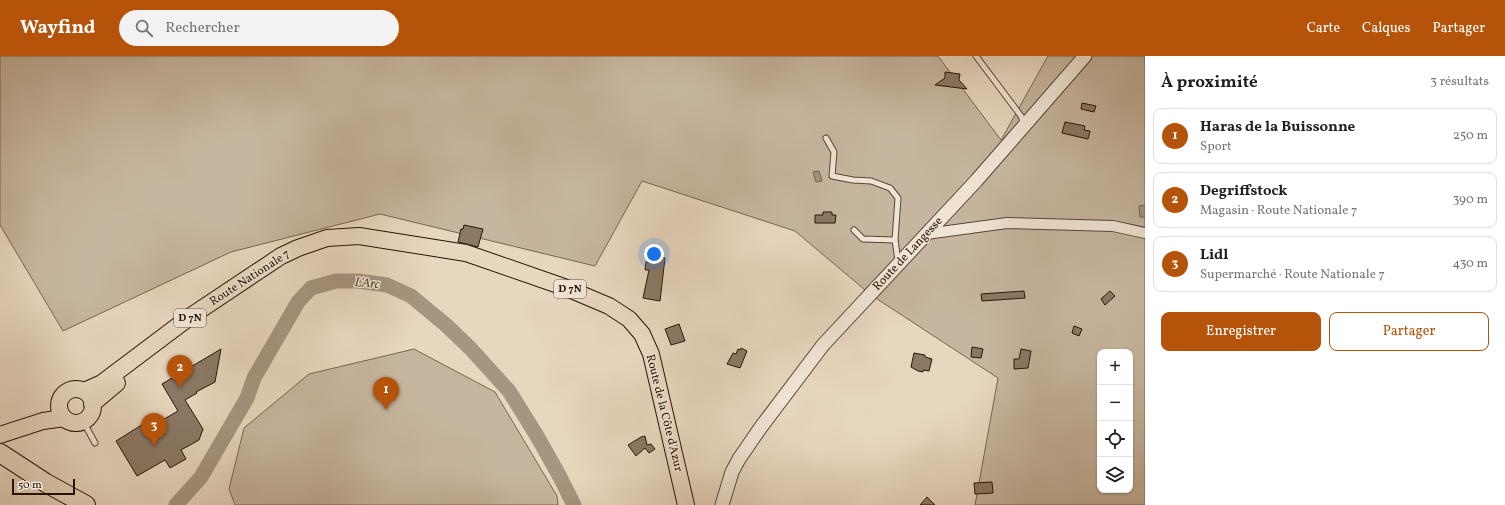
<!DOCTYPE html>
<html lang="fr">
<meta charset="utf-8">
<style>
:root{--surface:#fff;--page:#f2f2f2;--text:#202124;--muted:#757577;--line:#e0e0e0;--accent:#b45309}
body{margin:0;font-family:Vollkorn,serif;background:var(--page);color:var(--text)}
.controls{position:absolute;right:12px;bottom:12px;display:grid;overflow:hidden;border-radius:8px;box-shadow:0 1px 3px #0004}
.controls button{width:36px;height:36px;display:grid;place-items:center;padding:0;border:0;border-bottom:1px solid var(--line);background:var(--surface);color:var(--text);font:20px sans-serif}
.scale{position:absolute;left:12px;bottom:10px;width:63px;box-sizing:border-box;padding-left:4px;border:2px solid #271405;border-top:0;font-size:11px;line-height:14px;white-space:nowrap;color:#271405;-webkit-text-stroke:3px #f0e5d5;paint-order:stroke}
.you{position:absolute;left:654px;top:198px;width:14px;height:14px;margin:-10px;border:3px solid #fff;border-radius:50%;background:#1a73e8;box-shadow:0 0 0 6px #1a73e833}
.badge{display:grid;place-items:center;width:26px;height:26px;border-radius:50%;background:var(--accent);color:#fff;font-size:13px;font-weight:700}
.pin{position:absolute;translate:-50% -33px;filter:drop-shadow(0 1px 2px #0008)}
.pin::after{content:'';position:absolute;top:21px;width:14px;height:12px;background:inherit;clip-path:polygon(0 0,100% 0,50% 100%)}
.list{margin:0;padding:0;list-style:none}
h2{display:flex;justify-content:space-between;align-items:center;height:52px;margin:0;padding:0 16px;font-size:17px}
h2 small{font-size:13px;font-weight:400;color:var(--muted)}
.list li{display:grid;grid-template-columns:26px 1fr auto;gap:12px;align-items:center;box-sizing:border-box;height:56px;margin:0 8px 8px;padding:0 8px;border:1px solid var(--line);border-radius:8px}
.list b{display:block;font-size:15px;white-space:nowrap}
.list p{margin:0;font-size:13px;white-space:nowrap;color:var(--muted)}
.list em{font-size:13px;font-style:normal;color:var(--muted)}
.actions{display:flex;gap:8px;padding:12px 16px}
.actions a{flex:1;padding:9px 0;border:1px solid var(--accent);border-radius:8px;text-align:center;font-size:14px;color:var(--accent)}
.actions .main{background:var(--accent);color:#fff}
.icon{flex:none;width:22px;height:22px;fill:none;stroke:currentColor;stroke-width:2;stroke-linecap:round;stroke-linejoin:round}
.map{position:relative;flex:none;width:1145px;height:449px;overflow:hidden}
header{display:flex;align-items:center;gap:24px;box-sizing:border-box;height:56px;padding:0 20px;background:var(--accent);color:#fff}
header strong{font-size:19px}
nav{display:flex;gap:22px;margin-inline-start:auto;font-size:14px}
.search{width:280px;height:36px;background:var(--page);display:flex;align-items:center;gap:10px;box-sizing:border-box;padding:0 14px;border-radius:22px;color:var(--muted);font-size:15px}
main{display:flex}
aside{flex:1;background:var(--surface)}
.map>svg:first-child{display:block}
</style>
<header>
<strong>Wayfind</strong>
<div class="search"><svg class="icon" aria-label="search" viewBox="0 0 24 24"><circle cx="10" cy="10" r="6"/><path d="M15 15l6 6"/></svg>Rechercher</div>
<nav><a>Carte</a><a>Calques</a><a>Partager</a></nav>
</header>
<main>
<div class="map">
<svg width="1145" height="449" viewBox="0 0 1145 449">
<rect width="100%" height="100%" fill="#e8d7bf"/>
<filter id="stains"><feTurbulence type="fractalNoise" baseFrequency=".005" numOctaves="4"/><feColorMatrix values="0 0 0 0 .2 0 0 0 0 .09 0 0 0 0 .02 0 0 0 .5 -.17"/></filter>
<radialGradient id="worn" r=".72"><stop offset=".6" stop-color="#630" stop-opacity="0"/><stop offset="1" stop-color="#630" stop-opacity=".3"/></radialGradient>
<g fill="#c7b69f" stroke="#776552" fill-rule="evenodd">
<path d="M0 0H938L1001 84 1048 0H1145V449H975L998 322 871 239 795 175 642 125 595 210 380 158 231 196 63 275 0 169ZM1100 296H1130V434H1100Z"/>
<path d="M414 293 495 336 557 440 558 449H235L229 433 244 372 309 318Z"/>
</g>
<g fill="#a69580" stroke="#73614f">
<path d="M819 115 822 125 816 126 813 116Z"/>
<path d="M1145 149V161H1140L1139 150Z"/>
</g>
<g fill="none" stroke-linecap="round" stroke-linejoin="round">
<path stroke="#a69580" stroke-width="15" d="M176 449 201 421 247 342 254 322 298 246 311 232 336 225H358L387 229 411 240 446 269 470 292 509 335 537 380 560 421 574 449"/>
</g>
<g fill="#8b7966" stroke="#271405">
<path d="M945 16 960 18 959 24 967 33 935 29 945 22Z"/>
<path d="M1082 47 1096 50 1094 56 1081 53Z"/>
<path d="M1065 66 1085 70 1084 74 1090 75 1088 83 1062 77Z"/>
<path d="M823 156H832V159H836L835 167H815V159H823Z"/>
<path d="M464 169 483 173 478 191 458 186 461 173H463Z"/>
<path d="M652 200 665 202 660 245 643 242 649 214H645L646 206H651Z"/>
<path d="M1024 235 1025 242 982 245 981 238Z"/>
<path d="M1110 235 1115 240 1105 249 1101 243Z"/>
<path d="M679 268 685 285 671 289 665 273Z"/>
<path d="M1074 270 1082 273 1079 280 1072 277Z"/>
<path d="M972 291 983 293 981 302 971 301Z"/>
<path d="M741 292 747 295 740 312 727 308 733 297 736 298 738 293 740 294Z"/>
<path d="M221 293 215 326 196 336 197 337 185 344 203 373 199 384 181 394 186 403 170 412 165 404 137 420 116 385 156 360 159 366 178 355 162 328Z"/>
<path d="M1021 293 1031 295 1028 312 1014 313V303H1019Z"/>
<path d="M914 297 925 299V301L932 303 929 315 923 314V316L918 315 911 311Z"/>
<path d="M645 380 647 389 651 388 655 393 649 397 645 392 636 400 628 389 641 381Z"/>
<path d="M992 426 993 437 975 438 974 427Z"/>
<path d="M927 441 935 449H920Z"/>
</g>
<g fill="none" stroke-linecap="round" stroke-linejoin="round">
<defs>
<g id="service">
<path d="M976 0 1021 60 1024 68"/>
<path d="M826 82 834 96 832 120 853 124 871 125 890 132 898 142 895 184"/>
<path d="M854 174 863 183 895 184 898 205"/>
<path d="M83 365 95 387"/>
</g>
<path id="minor" d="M926 178 1007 167 1113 170 1145 177"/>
<path id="tertiary" d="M722 449 732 416 739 403 761 371 823 289 976 125 1085 0"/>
<g id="primary">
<circle cx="76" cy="350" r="17"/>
<path d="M84 335 102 327 191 260 281 200 298 192 327 182 359 180 466 197 564 231 609 250 629 263 642 278 651 298 686 449"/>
<path d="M92 348 117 327"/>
<path d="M0 379 43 365 64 362"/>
</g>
<path id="motorway" d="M0 397 46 427 86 449"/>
</defs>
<use href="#service" stroke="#574534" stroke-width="7"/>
<use href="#minor" stroke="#574534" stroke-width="12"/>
<use href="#tertiary" stroke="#574534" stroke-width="15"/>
<use href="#primary" stroke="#271405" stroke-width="18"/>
<use href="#motorway" stroke="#271405" stroke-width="20"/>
<use href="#service" stroke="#f0e5d5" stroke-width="5"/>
<use href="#minor" stroke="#f0e5d5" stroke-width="10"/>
<use href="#tertiary" stroke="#f0e5d5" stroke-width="13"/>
<use href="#primary" stroke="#e8d7bf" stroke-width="16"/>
<use href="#motorway" stroke="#e8d7bf" stroke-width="18"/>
</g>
<g text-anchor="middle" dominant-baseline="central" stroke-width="3" stroke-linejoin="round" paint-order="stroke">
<g fill="#f0e5d5" stroke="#635343" stroke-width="1">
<rect x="554" y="224" width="32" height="18" rx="3"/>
<rect x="174" y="253" width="32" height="18" rx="3"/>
</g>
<g font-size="11" font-weight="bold" fill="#271405">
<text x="570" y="233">D 7N</text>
<text x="190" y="262">D 7N</text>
</g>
<g font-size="12" fill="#271405" stroke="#f0e5d5">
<text transform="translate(908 198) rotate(-47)">Route de Langesse</text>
<text transform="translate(250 222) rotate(-33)">Route Nationale 7</text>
<text transform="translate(664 357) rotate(76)">Route de la Côte d'Azur</text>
</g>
<g font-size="13" font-style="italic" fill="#5a4836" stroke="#f0e5d5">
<text transform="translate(367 228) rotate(5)">L'Arc</text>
</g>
</g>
<rect width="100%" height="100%" filter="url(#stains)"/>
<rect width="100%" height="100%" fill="url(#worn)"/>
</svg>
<div class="controls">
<button>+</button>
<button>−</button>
<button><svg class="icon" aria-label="locate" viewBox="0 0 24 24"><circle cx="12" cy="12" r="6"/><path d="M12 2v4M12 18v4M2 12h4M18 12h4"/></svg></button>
<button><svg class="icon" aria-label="layers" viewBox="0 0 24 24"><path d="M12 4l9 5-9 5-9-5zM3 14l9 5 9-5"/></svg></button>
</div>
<div class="scale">50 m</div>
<div class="you"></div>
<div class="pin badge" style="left:386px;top:354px">1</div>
<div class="pin badge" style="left:180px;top:332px">2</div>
<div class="pin badge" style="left:154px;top:390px">3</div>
</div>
<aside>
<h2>À proximité<small>3 résultats</small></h2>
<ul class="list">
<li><span class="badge">1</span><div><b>Haras de la Buissonne</b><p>Sport</p></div><em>250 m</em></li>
<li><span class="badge">2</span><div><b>Degriffstock</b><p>Magasin · Route Nationale 7</p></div><em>390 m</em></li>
<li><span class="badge">3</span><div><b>Lidl</b><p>Supermarché · Route Nationale 7</p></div><em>430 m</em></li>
</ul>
<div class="actions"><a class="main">Enregistrer</a><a>Partager</a></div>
</aside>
</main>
